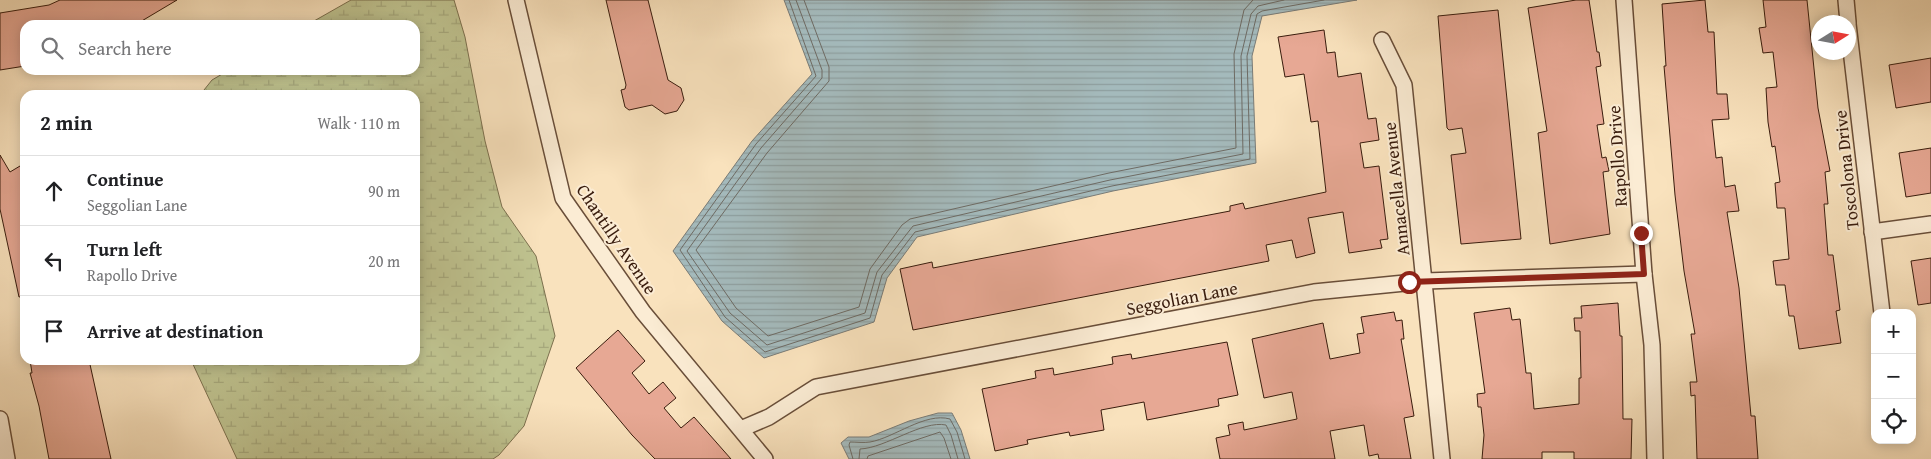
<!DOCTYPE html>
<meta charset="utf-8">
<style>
:root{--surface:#fff;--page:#f2f2f2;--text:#202124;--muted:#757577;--line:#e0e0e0}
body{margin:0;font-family:"Gentium Book Plus",serif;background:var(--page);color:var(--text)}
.controls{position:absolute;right:15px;bottom:15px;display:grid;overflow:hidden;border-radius:10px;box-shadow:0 2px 12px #0003}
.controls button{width:45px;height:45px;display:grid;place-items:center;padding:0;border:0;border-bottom:1px solid var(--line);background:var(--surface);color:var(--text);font:25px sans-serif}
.compass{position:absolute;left:1811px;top:15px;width:45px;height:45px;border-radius:50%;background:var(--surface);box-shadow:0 2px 12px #0003;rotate:79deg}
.stop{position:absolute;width:15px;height:15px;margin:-11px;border:4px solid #8f2418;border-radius:50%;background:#fff}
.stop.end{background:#8f2418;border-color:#fff;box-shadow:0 1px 5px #0008}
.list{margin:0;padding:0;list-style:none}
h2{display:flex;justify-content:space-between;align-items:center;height:65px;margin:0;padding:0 20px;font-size:21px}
h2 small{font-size:16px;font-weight:400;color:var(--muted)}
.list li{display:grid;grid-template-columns:32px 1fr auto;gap:15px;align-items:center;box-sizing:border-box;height:70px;padding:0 20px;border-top:1px solid var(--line)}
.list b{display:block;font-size:19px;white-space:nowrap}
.list p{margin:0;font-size:16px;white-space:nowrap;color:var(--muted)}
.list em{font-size:16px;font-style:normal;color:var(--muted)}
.icon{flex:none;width:28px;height:28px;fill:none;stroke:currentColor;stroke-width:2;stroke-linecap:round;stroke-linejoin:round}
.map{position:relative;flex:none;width:1931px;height:459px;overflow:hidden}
.search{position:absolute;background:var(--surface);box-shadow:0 2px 12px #0003;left:20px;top:20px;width:400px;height:55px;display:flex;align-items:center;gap:12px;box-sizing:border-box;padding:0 18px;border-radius:15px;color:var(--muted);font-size:19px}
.panel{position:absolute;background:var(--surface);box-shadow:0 2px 12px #0003;left:20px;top:90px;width:400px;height:275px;border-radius:15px}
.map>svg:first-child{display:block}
</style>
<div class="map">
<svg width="1931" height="459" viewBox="0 0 1931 459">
<defs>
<pattern id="wetland-marsh" width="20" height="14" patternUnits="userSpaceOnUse" patternTransform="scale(1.25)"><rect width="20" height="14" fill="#bfc390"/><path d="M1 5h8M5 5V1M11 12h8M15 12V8" fill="none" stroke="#a5a77b"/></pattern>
<pattern id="water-rules" width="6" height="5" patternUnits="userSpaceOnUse" patternTransform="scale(1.25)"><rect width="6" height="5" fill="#a4babc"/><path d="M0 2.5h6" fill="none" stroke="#8e9fa0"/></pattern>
</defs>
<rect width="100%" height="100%" fill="#f9e2bd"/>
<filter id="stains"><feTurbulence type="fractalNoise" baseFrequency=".004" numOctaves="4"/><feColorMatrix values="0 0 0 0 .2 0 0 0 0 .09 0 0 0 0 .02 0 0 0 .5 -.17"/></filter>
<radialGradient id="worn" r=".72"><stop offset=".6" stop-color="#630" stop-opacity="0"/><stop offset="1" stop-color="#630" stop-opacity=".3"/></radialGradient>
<path fill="url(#wetland-marsh)" stroke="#7c704e" d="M351 0H454L465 37 485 141 502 207 536 256 555 336 524 426 499 455 493 459H237L191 360H415V95H200L212 80 229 70H415V25H307Z"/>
<g fill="url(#water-rules)" stroke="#797b76">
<path d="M784 0H1357L1262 16 1252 56 1256 163 1113 191 917 237 887 278 874 322 764 358 722 321 673 251 752 141 812 74Z"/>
<path d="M938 413H952L961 430 970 459H849L841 443 848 437H869L909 421Z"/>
</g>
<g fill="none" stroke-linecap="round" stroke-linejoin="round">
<g stroke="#6e6b64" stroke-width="1">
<path d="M789 0 816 76 756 144 680 250 725 317 765 352 870 318 882 275 915 232 1112 186 1250 159 1247 56 1257 14 1262 11 1324 0"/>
<path d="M796 0 822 70V78L761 148 687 251 730 313 767 345 865 313 877 272 913 226 1110 180 1243 154 1241 56 1251 14 1258 6 1284 0"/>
<path d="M804 0 829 67V81L767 153 696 250 736 308 768 336 859 307 870 269 902 225 910 219 1109 173 1236 148 1234 54 1244 10 1253 0"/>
<path d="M853 459 849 445 850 442C856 442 864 443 870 442 894 438 925 412 950 419L957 432 965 459"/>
<path d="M859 459 860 449C886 448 922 420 946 425L951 435 958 459"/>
<path d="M867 459 868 456 940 432 944 438 951 459"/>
</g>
</g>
<g fill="#e7a894" stroke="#391c0d">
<path d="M60 0H177L135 25H25V66L0 70V13L49 5Z"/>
<path d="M606 0H648L668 80 681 88 684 100 677 111 665 114 652 105 629 110 625 107 621 90 625 89 626 85Z"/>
<path d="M1576 0H1589L1597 52H1599L1601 66 1596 67 1604 124 1597 125 1602 158 1606 157 1609 171 1603 172 1610 234 1550 244 1538 133 1547 131 1528 8Z"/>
<path d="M1705 0 1708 32H1714L1717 94H1727L1729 119 1712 120 1716 158 1722 157 1725 187 1735 185 1739 211 1727 212 1739 288 1751 416H1755L1758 459H1697L1695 395 1691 396 1690 382H1697L1691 334H1695L1684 271 1675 195 1664 66H1666L1662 4Z"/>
<path d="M1763 0H1807L1818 108 1830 171 1825 172 1828 204H1824L1828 255H1833L1840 310 1836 311 1841 343 1799 349 1794 316H1789L1785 285H1776L1773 261 1789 259 1785 208H1777L1775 183 1780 182 1775 146 1772 147 1768 122 1766 88 1777 87 1773 52 1763 53 1759 28 1766 27Z"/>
<path d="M1498 10 1521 239 1461 244 1451 155 1466 153 1462 128 1449 130 1447 128 1438 16Z"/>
<path d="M1324 30 1327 53 1335 52 1338 77 1361 73 1368 119 1376 118 1379 140 1360 143 1364 168 1379 166 1388 239 1380 240 1382 248 1349 253 1343 212 1308 218 1315 253 1296 258 1292 240 1266 245 1269 261 913 330 900 269 932 262 933 268 979 259 1230 211V206L1243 203 1245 209 1326 192 1318 121 1311 122 1304 74 1285 77 1278 37Z"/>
<path d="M1931 58V102L1896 108 1889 65Z"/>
<path d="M1931 148V193L1906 197 1899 153Z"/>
<path d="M0 155 10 172 20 166 25 176V296L19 297 0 209Z"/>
<path d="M1931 258V303L1918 305 1911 261Z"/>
<path d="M1618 303 1620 336H1622L1623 419H1632L1631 459H1574V452H1542V459H1482L1484 435 1481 407H1478L1477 394 1485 393 1474 313 1510 308 1512 320 1520 319 1526 373H1531L1534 409 1579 404V378H1581L1580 331H1575L1574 318H1582L1581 306Z"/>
<path d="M1394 312 1396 321 1402 320 1404 339H1401L1414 416 1404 418 1411 459H1379L1378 454 1369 456 1364 425 1330 431 1335 459H1220L1216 438 1230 435 1228 425 1243 422 1244 430 1297 419 1292 392 1264 398 1252 339 1323 323 1330 359 1360 353 1357 334 1364 333 1361 317Z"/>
<path d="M618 330 645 361 632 373 649 394 663 382 676 398 664 408 681 428 694 417 731 459H655L632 435 576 368Z"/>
<path d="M1227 342 1238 395 1218 399 1219 406 1147 420 1144 402 1101 410 1104 430 1070 436 1069 432 1027 440 1028 444 995 451 982 389 1036 378 1035 371 1053 368 1054 375 1113 364 1112 357 1131 354 1132 359Z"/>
<path d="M30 360H89L111 459H49L39 406 30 373H32Z"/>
</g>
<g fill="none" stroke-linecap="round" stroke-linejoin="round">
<defs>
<g id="street">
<path d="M516 0 563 198 643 312 765 459"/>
<path d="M1624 0 1644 274 1652 345 1655 459"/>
<path d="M1846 0 1848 22"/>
<path d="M1848 24 1882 313"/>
<path d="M1382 40 1404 85 1442 459"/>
<path d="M1872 232 1931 224"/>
<path d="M0 419 7 459"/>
<path d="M741 429 769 417 816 387 1314 292 1425 281 1644 274"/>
</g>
</defs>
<use href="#street" stroke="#694e39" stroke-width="18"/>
<use href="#street" stroke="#fbecd4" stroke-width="15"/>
</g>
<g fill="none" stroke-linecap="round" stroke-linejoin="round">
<path stroke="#8f2418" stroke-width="6" d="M1409 282 1644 274 1641 233"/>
</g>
<g text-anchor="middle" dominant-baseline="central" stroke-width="4" stroke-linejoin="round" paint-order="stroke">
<g font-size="18" fill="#391c0d" stroke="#fbecd4">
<text transform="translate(1617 156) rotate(-94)">Rapollo Drive</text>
<text transform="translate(1846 170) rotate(-96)">Toscolona Drive</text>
<text transform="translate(1396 189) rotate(-96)">Annacella Avenue</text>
<text transform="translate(617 239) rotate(56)">Chantilly Avenue</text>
<text transform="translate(1182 298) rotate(-11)">Seggolian Lane</text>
</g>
</g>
<rect width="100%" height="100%" filter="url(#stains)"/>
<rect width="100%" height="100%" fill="url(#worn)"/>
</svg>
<div class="controls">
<button>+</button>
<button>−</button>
<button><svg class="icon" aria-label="locate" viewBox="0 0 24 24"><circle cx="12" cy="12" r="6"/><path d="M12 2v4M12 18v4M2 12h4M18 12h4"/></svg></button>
</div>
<svg class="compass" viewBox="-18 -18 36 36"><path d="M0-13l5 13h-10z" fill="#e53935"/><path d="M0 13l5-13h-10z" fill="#757577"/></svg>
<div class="stop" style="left:1409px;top:282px"></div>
<div class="stop end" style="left:1641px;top:233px"></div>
<div class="search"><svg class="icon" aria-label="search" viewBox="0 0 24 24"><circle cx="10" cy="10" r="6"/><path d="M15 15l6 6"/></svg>Search here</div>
<section class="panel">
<h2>2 min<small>Walk · 110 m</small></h2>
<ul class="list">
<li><svg class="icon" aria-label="ahead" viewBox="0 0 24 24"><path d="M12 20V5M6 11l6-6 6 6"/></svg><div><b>Continue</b><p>Seggolian Lane</p></div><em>90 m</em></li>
<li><svg class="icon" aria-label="left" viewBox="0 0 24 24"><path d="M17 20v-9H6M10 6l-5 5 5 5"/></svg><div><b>Turn left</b><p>Rapollo Drive</p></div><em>20 m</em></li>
<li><svg class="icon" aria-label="arrive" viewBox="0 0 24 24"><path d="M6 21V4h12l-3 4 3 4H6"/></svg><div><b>Arrive at destination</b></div></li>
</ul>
</section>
</div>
